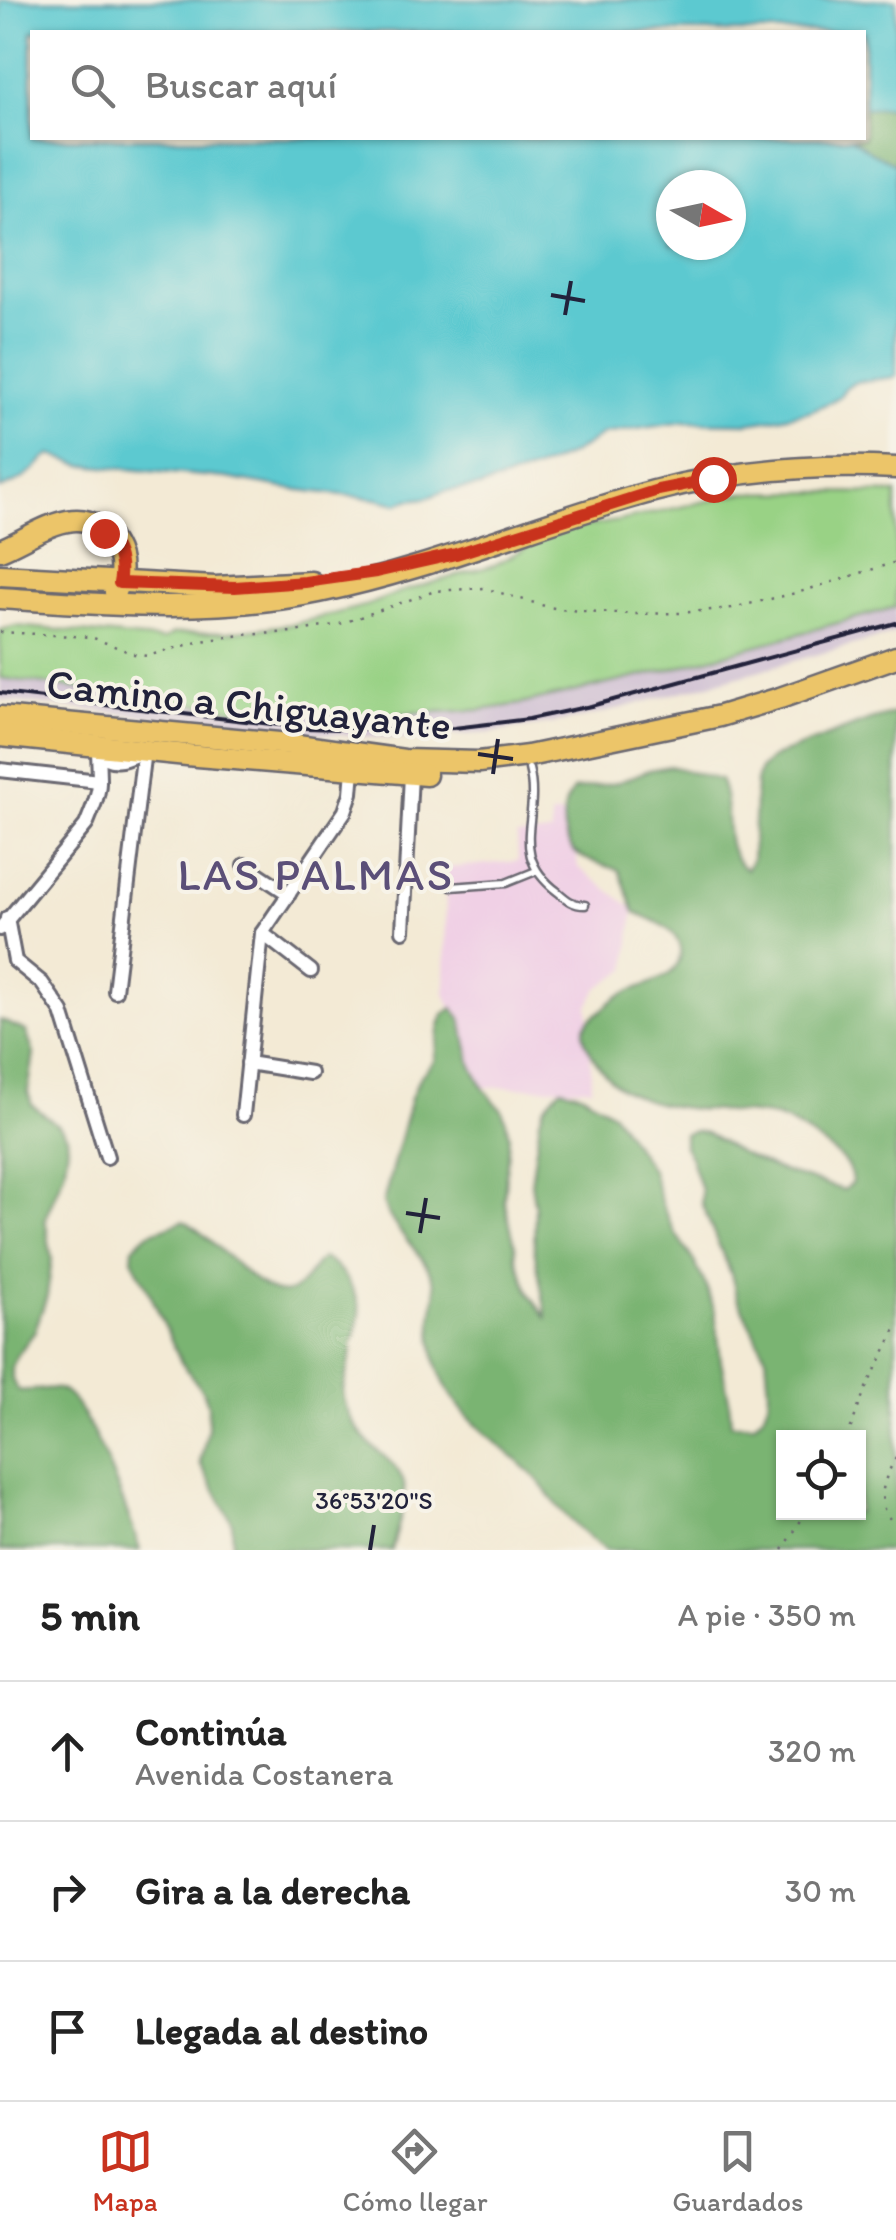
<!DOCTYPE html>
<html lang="es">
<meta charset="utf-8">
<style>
:root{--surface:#fff;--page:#f6f6f6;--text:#222;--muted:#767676;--line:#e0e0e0;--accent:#c8321e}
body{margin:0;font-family:Itim,sans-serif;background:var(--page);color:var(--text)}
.controls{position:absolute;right:30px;bottom:30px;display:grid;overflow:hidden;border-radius:0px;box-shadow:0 2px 8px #0004}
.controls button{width:90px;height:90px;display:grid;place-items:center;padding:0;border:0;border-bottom:2px solid var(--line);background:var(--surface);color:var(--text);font:50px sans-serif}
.compass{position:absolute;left:656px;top:170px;width:90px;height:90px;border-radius:50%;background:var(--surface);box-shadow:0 2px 8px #0004;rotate:99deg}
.stop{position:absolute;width:30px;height:30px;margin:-22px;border:8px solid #c8321e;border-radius:50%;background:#fff}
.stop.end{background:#c8321e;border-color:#fff;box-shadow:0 2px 10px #0008}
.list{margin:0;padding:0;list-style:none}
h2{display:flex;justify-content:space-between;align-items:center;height:130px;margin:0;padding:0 40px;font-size:42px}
h2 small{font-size:32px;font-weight:400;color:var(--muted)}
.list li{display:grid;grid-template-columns:65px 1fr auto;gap:30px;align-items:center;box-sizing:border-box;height:140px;padding:0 40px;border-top:2px solid var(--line)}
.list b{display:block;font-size:38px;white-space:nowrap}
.list p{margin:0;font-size:32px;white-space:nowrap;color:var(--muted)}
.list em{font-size:32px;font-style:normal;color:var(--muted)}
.icon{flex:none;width:55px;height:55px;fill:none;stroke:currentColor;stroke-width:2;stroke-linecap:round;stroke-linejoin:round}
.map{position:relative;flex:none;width:896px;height:1550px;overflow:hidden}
.search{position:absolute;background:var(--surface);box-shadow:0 2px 8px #0004;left:30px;right:30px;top:30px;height:110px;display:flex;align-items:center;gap:25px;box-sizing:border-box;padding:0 35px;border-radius:0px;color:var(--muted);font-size:38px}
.sheet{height:550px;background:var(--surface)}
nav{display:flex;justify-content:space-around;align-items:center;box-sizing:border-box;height:140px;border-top:2px solid var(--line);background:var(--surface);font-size:28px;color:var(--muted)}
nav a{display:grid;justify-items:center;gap:5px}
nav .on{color:var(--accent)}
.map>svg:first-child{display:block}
</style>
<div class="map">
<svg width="896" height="1550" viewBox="0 0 896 1550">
<rect width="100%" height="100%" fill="#f7f3e8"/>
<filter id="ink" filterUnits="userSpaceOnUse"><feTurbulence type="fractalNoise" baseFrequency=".01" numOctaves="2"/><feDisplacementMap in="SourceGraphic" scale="20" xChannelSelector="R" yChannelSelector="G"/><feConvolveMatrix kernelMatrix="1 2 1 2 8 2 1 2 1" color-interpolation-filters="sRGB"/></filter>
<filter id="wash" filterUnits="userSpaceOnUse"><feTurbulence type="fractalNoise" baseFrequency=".0048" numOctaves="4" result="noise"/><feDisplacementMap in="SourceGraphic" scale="40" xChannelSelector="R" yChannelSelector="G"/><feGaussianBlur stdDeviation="2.25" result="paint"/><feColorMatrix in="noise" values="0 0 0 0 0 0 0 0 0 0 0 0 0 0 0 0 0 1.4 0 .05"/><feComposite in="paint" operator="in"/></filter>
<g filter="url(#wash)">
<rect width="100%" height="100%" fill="#f3ead5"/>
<path fill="#f0d0e5" d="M572 814 578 867 634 909 627 969 598 988 588 1006 592 1088 481 1087 445 993 446 868 518 861 517 836 551 833V815Z"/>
<path fill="#cebed2" d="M896 607V633L611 711 568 721 489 733 406 738 353 736 222 725 0 700V678L231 709 358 715 481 710 521 704 664 671Z"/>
<path fill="#99d285" stroke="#5e7a60" stroke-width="2.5" d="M820 492 896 493V607L664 671 521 704 481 710 358 715 231 709 0 678V630L16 626 163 640 173 634 229 632 294 624 368 605 400 592 494 565 546 537 568 529 618 521 742 493Z"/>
<g fill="#7ab472" stroke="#4e6b56" stroke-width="2.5" fill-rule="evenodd">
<path d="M896 107V164L872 153 851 138H864V108Z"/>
<path d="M896 713V1550H606C589 1538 574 1524 560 1509 552 1499 545 1488 536 1478 502 1443 457 1420 439 1371 434 1357 432 1340 432 1325 431 1309 439 1295 433 1279 420 1248 394 1233 383 1203L411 1098 419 1078 434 1061 440 1025 444 1014 453 1008 461 1018 472 1066 484 1089 502 1110 506 1121 509 1136 504 1200 515 1245 516 1258 529 1293 547 1319 534 1248 535 1208 531 1183 540 1119 544 1107 561 1088 583 1094 614 1114 652 1171 662 1205 674 1231 695 1263 707 1288 715 1312 721 1361 729 1399 731 1424H754L763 1415 768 1402 769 1391 766 1356 737 1298 731 1274 701 1203V1190L690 1156 684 1147V1134L695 1131 706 1133 740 1153 775 1169 844 1190 852 1183C851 1164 841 1158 827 1147 813 1137 797 1125 781 1119 764 1113 745 1114 728 1112 696 1109 658 1108 630 1093 613 1085 602 1072 593 1056 588 1046 581 1038 585 1027 588 1020 594 1016 601 1011 608 1004 616 997 625 993 645 984 685 978 680 949 676 926 653 921 635 912L619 870C605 865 584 861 574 851 559 835 561 805 573 790L616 783 649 770 670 766 720 780C734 808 718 850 746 869L752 860 756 782 760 769 768 761 778 755 870 720ZM784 1438H858V1512H784Z"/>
<path d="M0 1020 26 1031 34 1054 28 1092 32 1105 60 1127 67 1136 68 1147 64 1172 45 1219 52 1259 47 1296 34 1333 17 1355 12 1367V1380L18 1390C31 1392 46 1387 58 1389 87 1395 131 1521 140 1550H0Z"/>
<path d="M183 1221C211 1232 260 1301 288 1292 304 1288 310 1268 322 1258 341 1265 358 1293 360 1313L343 1390C344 1413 359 1435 377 1450 387 1459 398 1467 403 1480 409 1497 396 1532 392 1550H233L232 1522 200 1463 208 1429V1404L204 1393 181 1362 148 1289 132 1259 133 1247 149 1233Z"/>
</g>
<path fill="#5bc9d0" stroke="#3e7686" stroke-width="2.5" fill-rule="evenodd" d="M0 0H896V107L864 108V32H32V138H851L872 153 896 164V377L856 382 846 387 840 396 831 402 810 411 779 418 748 423 684 422 603 434 574 453 539 468 480 487 445 491 426 498 408 500 397 504 376 499 283 488 227 478 82 465 51 455C41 459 40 465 32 472 22 480 11 485 0 489ZM671 185H731V245H671Z"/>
</g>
<g filter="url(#ink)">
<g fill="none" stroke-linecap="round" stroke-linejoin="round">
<defs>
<g id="lane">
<path d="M529 769C542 818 506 853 558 892 567 900 573 905 585 905"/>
<path d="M451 887 506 883 536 871"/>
</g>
<g id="street">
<path d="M98 752C110 765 123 761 138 754"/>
<path d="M0 770 99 781"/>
<path d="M245 865 289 894"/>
<path d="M7 918 15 961 42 983 62 1012 107 1157"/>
<path d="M0 929 86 825C91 812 99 796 99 782 99 770 98 758 98 746"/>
<path d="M403 931 411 775"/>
<path d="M262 933 311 971"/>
<path d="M115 991 144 750"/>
<path d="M248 1063 310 1073"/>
<path d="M243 1115 262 933 345 811 351 793 353 770"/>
</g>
<g id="primary">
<path d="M0 550C36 536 85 493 114 545 123 561 122 577 115 592"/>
<path d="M0 575 215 587 311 582"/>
<path d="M0 598C106 605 214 614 319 592 433 569 541 521 654 491 733 470 815 464 896 468"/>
<path d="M0 717 290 744 404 760 479 762 528 756 720 716 780 698 896 657"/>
<path d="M0 736 197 756 426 775"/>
</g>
</defs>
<use href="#lane" stroke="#6b6871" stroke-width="11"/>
<use href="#street" stroke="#6b6871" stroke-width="18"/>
<use href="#primary" stroke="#6b6871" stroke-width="25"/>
<g stroke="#6b6871" stroke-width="2.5" stroke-dasharray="2.5 8" stroke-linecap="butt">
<path d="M0 632 91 637 134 654 147 656 201 641 242 635 294 632 340 624 435 591 484 588 548 607 567 610 633 614 680 613 732 608 800 592 896 562"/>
<path d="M847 1438 865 1390 896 1329"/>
<path d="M896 1458C883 1479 873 1508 896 1524"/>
<path d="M783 1550 806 1512"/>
</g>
<use href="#lane" stroke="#fff" stroke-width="6"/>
<use href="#street" stroke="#fff" stroke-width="12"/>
<use href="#primary" stroke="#ecc569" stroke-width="20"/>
<path stroke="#22223b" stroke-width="4" d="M0 693 306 728 373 730 454 728 529 719 591 706 896 623"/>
</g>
</g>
<g fill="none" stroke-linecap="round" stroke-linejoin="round" filter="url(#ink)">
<path stroke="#c8321e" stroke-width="12" d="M104 533C118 547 123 564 119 583L235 587 305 582 376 572 456 554 658 490 713 479"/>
</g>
<path fill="none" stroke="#22223b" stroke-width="4" d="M551 295 585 301M565 315 571 281M478 754 513 759M493 774 498 739M406 1213 440 1218M420 1233 426 1198M370 1550 374 1525"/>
<g text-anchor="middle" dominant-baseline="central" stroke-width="8" stroke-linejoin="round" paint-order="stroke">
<g font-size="42" fill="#22223b" stroke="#f7f3e8">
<text transform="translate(249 704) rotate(6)">Camino a Chiguayante</text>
</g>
<g font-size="45" letter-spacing="2.5" fill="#5b4f78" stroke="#f7f3e8">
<text x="316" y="874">LAS PALMAS</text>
</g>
</g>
<g font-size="25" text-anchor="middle" fill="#22223b" stroke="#f7f3e8" stroke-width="8" stroke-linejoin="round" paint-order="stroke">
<text x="374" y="1509">36°53'20"S</text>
</g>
</svg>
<div class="controls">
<button><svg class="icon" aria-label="locate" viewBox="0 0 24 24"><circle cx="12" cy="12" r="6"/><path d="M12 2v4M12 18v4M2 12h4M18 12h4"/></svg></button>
</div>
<svg class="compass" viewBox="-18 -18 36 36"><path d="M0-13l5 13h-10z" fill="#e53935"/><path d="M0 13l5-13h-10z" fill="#767676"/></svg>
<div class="stop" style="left:713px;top:479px"></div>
<div class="stop end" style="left:104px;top:533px"></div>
<div class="search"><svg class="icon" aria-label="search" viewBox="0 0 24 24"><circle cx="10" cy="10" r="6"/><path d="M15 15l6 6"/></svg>Buscar aquí</div>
</div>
<section class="sheet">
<h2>5 min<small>A pie · 350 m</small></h2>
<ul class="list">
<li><svg class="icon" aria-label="ahead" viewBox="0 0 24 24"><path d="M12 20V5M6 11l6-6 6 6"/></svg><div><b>Continúa</b><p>Avenida Costanera</p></div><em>320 m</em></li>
<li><svg class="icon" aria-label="right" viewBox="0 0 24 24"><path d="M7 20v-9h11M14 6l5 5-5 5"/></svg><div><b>Gira a la derecha</b></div><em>30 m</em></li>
<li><svg class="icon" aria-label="arrive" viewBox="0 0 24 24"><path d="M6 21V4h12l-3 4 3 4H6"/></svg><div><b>Llegada al destino</b></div></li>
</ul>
</section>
<nav>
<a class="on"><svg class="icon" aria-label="map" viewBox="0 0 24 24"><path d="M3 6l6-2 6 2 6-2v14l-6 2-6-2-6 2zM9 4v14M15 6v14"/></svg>Mapa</a>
<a><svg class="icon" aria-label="directions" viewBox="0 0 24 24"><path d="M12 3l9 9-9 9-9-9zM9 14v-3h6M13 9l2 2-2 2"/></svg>Cómo llegar</a>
<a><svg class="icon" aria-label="saved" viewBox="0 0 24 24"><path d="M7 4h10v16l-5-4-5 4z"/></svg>Guardados</a>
</nav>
